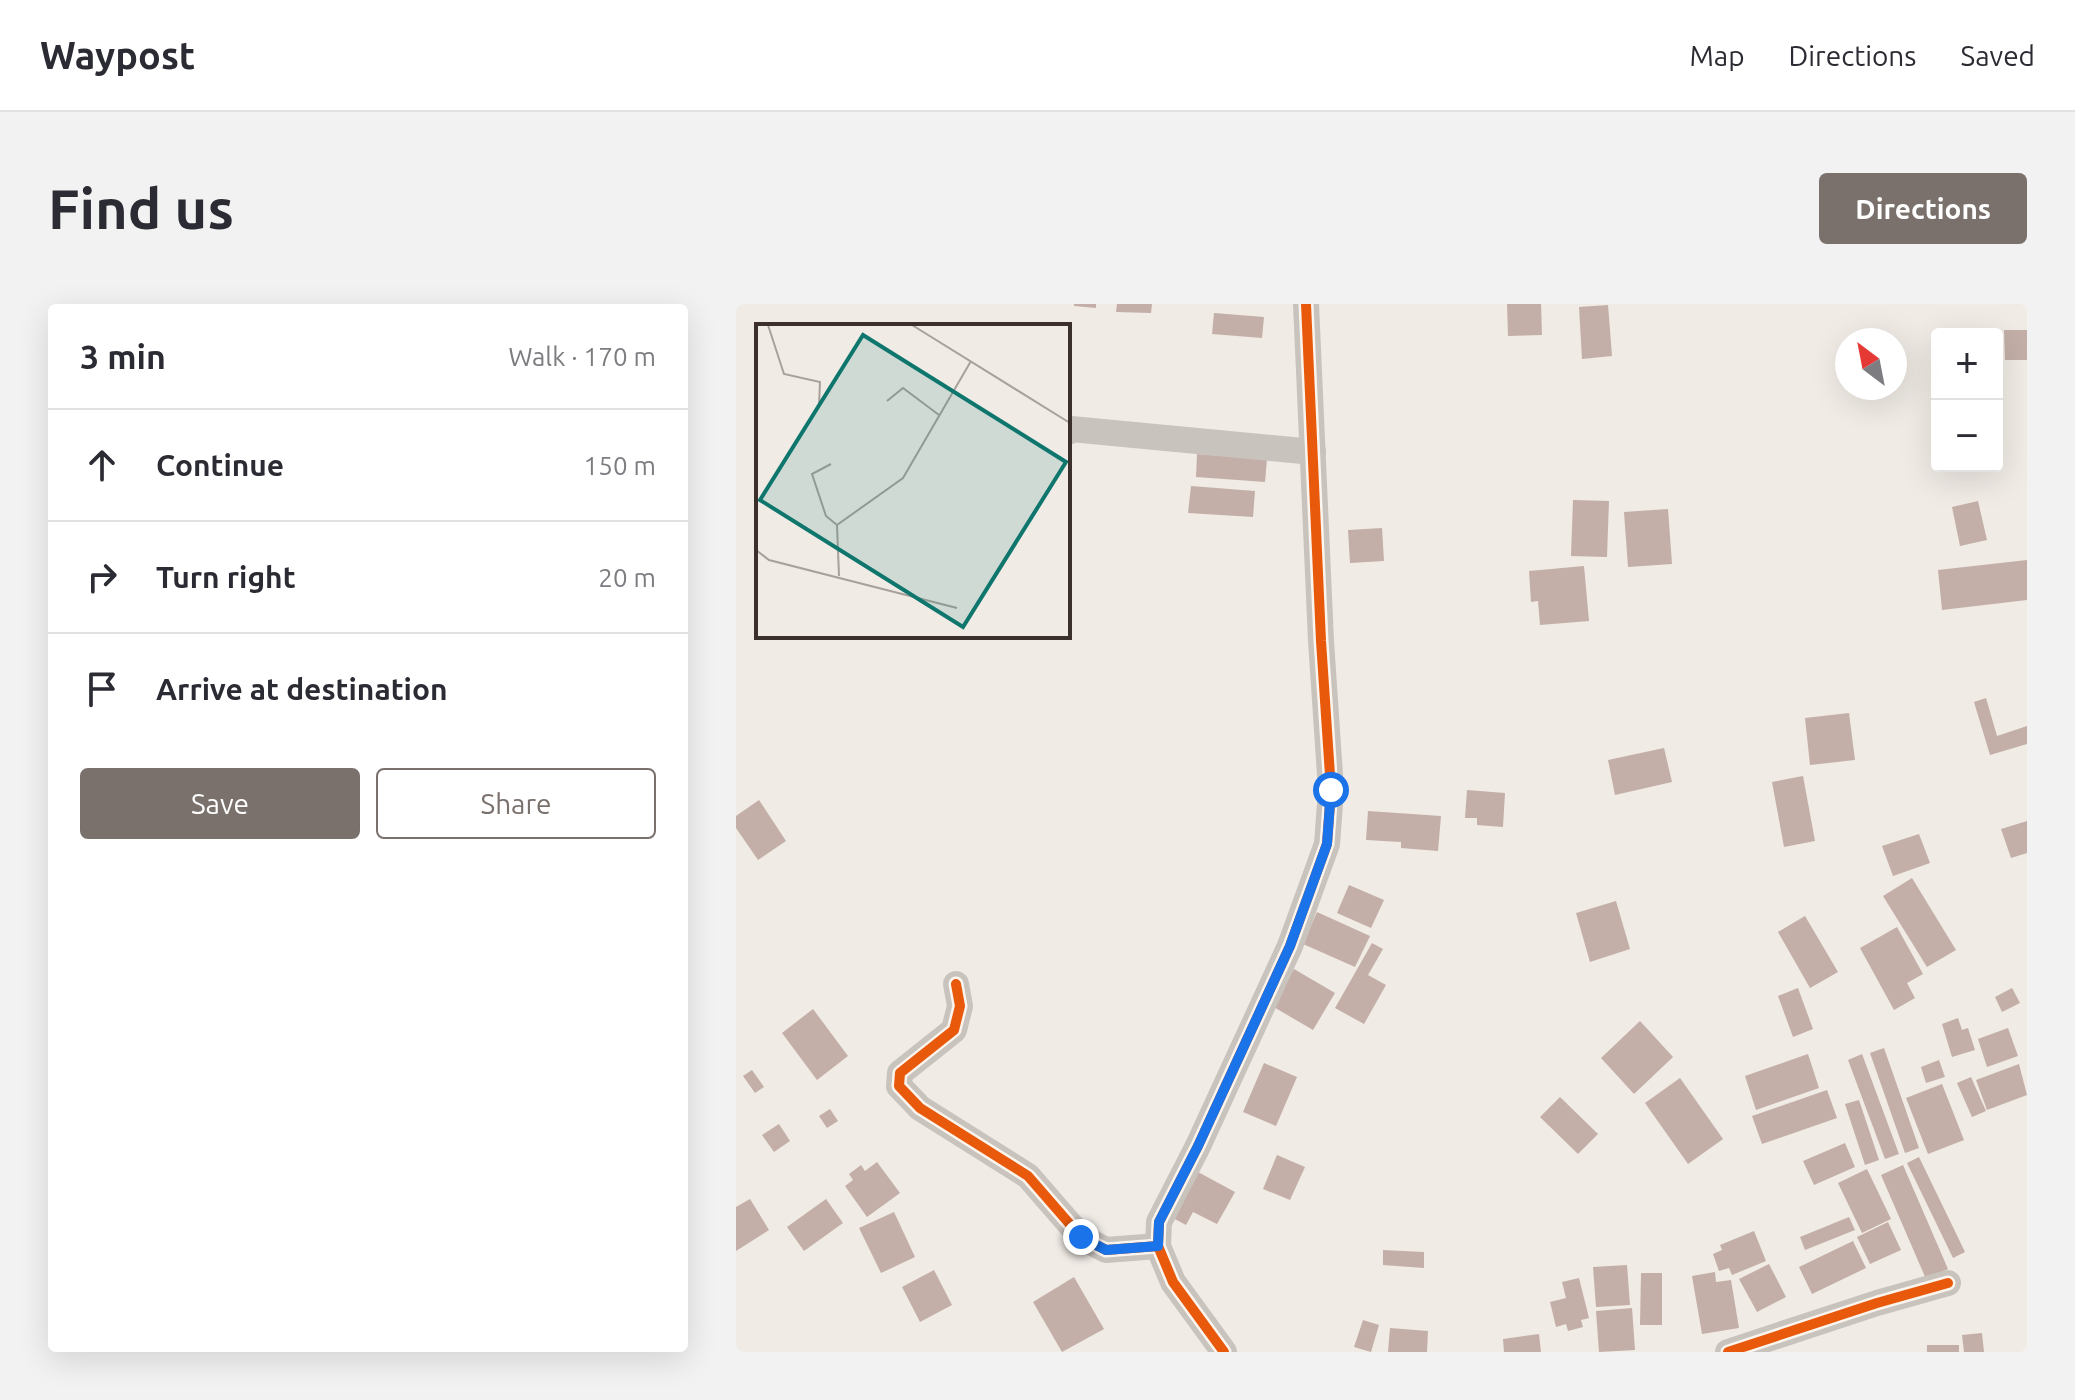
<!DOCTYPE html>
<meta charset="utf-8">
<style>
:root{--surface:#fff;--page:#f2f2f3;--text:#2b2b33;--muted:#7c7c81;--line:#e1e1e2;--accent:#7a716c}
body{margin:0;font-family:Ubuntu,sans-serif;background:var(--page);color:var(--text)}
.controls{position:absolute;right:24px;top:24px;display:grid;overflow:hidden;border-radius:8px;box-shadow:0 8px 32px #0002}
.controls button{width:72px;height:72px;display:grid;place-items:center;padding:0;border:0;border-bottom:2px solid var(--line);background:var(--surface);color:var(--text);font:40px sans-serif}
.compass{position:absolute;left:1099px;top:24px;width:72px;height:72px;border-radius:50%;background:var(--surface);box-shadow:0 8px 32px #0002;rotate:328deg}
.stop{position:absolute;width:24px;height:24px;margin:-18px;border:6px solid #1a73e8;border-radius:50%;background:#fff}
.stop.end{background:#1a73e8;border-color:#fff;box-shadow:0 2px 8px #0008}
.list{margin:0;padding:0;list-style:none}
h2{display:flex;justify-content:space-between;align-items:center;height:104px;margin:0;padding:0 32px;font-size:34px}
h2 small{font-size:26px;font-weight:400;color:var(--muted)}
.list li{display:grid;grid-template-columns:52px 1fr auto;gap:24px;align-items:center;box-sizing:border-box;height:112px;padding:0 32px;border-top:2px solid var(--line)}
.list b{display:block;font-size:30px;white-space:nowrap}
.list em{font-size:26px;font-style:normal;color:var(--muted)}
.actions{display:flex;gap:16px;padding:24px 32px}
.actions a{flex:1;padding:18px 0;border:2px solid var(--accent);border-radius:8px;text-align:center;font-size:28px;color:var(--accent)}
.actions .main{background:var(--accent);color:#fff}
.icon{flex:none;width:44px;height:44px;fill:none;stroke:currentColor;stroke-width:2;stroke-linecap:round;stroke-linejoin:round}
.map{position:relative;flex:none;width:1291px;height:1048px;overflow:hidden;border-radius:8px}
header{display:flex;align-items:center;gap:48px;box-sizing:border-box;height:112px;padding:0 40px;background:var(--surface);border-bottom:2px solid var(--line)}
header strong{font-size:38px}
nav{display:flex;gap:44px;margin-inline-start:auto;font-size:28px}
.intro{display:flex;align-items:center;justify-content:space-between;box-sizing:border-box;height:192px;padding:0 48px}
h1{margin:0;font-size:56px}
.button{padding:20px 36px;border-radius:8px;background:var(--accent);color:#fff;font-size:28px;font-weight:700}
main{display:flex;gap:48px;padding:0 48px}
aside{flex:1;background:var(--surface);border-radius:8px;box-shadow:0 8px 32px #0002}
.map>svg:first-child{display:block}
</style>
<header>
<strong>Waypost</strong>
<nav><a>Map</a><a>Directions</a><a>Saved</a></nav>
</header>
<div class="intro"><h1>Find us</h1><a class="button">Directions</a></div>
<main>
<aside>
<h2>3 min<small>Walk · 170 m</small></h2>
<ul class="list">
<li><svg class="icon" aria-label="ahead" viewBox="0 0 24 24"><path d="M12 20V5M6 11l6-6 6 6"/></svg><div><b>Continue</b></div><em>150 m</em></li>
<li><svg class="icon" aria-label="right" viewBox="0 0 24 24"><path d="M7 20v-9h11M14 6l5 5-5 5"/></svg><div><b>Turn right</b></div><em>20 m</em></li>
<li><svg class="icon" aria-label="arrive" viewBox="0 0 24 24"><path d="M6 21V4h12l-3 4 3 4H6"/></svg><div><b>Arrive at destination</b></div></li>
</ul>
<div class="actions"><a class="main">Save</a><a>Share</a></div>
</aside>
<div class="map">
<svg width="1291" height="1048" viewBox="0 0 1291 1048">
<rect width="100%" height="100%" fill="#f0ebe5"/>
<g fill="#c3afa7">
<path d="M338 0H360V4L338 2Z"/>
<path d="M381 0H416L415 9 380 8Z"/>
<path d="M771 0H805L806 31 772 32Z"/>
<path d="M872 1 876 52 846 55 843 3Z"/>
<path d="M478 9 528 13 526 34 476 30Z"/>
<path d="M1268 26H1291V56H1269Z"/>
<path d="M461 150 531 155 529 178 460 173Z"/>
<path d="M455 182 519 187 517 213 452 209Z"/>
<path d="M837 196 873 197 871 253 835 252Z"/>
<path d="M1242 197 1251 236 1224 242 1216 203Z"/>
<path d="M932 205 936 260 892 263 888 208Z"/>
<path d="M646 224 648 257 614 259 612 226Z"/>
<path d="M1291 256V296L1206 306 1202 266Z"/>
<path d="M848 262 853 317 804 321 802 297 795 298 793 267Z"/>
<path d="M1250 394 1261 432 1291 422V440L1254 451 1238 398Z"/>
<path d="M1113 409 1119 456 1074 461 1069 414Z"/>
<path d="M928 444 936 478 879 491 872 456Z"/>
<path d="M1067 472 1079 537 1048 543 1036 478Z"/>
<path d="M731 486 769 489 767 523 741 521V514H729Z"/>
<path d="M23 496 50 537 22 556 0 524V512Z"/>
<path d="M632 507 705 512 702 547 665 544V538L630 536Z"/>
<path d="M1291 517V549L1275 554 1265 525Z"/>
<path d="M1183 530 1194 559 1157 572 1146 542Z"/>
<path d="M1176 574 1220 646 1191 663 1147 592Z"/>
<path d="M613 581 648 596 635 624 601 609Z"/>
<path d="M880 597 894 645 854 658 840 609Z"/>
<path d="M581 608 634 632 619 663 567 640Z"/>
<path d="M1069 612 1102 668 1074 684 1042 628Z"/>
<path d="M1161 623 1187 670 1171 679 1179 694 1158 706 1124 644Z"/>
<path d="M636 639 647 645 632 671 650 681 628 720 599 704Z"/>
<path d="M558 665 599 689 577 726 536 702Z"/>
<path d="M1062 684 1077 725 1057 733 1042 692Z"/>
<path d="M1276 684 1284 699 1266 708 1259 693Z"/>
<path d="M77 705 112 752 81 776 46 729Z"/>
<path d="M1222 714 1226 726 1232 724 1239 746 1216 753 1206 720Z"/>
<path d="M904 717 937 753 898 790 865 754Z"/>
<path d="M1272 724 1282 752 1251 763 1242 735Z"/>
<path d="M1148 744 1183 844 1169 849 1134 749Z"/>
<path d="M1072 750 1083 784 1020 806 1009 772Z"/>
<path d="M1126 750 1163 850 1149 855 1112 756Z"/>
<path d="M1203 756 1209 773 1190 779 1185 763Z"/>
<path d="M528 759 561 773 540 822 507 808Z"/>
<path d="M1283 760 1291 791 1251 806 1240 776Z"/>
<path d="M16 766 28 783 19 789 7 772Z"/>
<path d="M1235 773 1250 807 1236 813 1221 779Z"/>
<path d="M944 774 987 835 952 860 909 799Z"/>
<path d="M1206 780 1228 836 1192 850 1170 794Z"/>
<path d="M1091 786 1101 814 1026 840 1016 812Z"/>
<path d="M824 793 862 830 842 850 804 813Z"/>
<path d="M1123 796 1143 856 1129 861 1109 800Z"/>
<path d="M94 805 102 817 91 824 83 812Z"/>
<path d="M43 820 54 837 38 848 26 831Z"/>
<path d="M1109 839 1119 863 1078 881 1067 857Z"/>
<path d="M541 851 569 863 554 896 527 885Z"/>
<path d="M1183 853 1229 948 1217 954 1171 859Z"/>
<path d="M141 858 164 889 131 913 109 882 117 876 113 870 125 861 129 867Z"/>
<path d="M1167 861 1212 965 1190 975 1145 871Z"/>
<path d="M1131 865 1155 915 1126 929 1102 879Z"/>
<path d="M462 868 499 888 481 920 457 908 450 921 437 914Z"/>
<path d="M14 895 33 926 0 947V903Z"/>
<path d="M90 895 107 919 68 947 51 923Z"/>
<path d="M158 908 179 953 145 969 123 924Z"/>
<path d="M1113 913 1119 926 1069 946 1064 933Z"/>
<path d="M1152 918 1165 946 1134 960 1121 933Z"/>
<path d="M1018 927 1030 957 996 971 993 964 983 967 977 950 986 946 984 941Z"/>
<path d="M1117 937 1130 964 1076 990 1063 963Z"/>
<path d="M647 946 688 948V964L647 961Z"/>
<path d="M1033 960 1050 993 1021 1008 1003 975Z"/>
<path d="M891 961 894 1001 860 1003 857 963Z"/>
<path d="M198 966 216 1001 184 1018 166 983Z"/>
<path d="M979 968 980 978 995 976 1003 1024 966 1030 956 972Z"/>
<path d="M905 969H926V1021H904Z"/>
<path d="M338 973 368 1025 326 1048 297 998Z"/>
<path d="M843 974 853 1014 845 1016 847 1023 832 1027 830 1020 820 1023 814 998 830 994 826 978Z"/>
<path d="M896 1004 899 1046 863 1048 860 1007Z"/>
<path d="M627 1016 643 1021 635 1048 618 1043Z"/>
<path d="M654 1024 692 1027 691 1048H652Z"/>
<path d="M1246 1029 1248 1048H1228L1226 1031Z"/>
<path d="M803 1030 805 1048H768L767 1035Z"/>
<rect x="1191" y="1041" width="32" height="7"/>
</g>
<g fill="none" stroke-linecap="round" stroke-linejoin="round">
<g stroke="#c9c3be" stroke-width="26">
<path d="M332 128 335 125 577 148"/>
<path d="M220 680 224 702 218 726 164 769 163 782 184 804 292 872 345 933 370 946 422 942"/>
<path d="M488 1048 437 978 422 942 423 918 462 842 554 642 591 540 595 486 585 337 570 0"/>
<path d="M992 1048 1141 999 1212 979"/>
</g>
<defs>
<g id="cycleway">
<path d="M220 680 224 702 218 726 164 769 163 782 184 804 292 872 345 933 370 946 422 942"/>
<path d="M488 1048 437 978 422 942 423 918 462 842 554 642 591 540 595 486 585 337 570 0"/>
<path d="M992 1048 1141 999 1212 979"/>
</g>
</defs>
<use href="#cycleway" stroke="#fbf5ee" stroke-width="15"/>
<use href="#cycleway" stroke="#e8590c" stroke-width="10"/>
</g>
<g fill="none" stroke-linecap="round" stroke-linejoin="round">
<path stroke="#1a73e8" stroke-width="10" d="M345 933 370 946 422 942 423 918 462 842 554 642 591 540 595 486"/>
</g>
<g transform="translate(20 20)">
<rect width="314" height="314" fill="#f0ebe5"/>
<path fill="none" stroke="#a8a09b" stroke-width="2" d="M12 1 28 50 64 58 63 82M156 1 314 99M131 77 147 64 183 91M75 140 56 150 70 192 81 201M0 226 13 236 201 284M83 252 81 201 147 154 215 37"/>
<path fill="#0f766e" fill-opacity="0.15" stroke="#0f766e" stroke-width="4" d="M107 11 310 138 207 303 4 176Z"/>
<rect width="314" height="314" fill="none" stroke="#3b302b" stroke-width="4"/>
</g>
</svg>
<div class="controls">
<button>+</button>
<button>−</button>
</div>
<svg class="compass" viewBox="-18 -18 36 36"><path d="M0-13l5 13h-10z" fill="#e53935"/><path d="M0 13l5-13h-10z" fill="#7c7c81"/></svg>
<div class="stop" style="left:595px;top:486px"></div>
<div class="stop end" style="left:345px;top:933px"></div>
</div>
</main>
